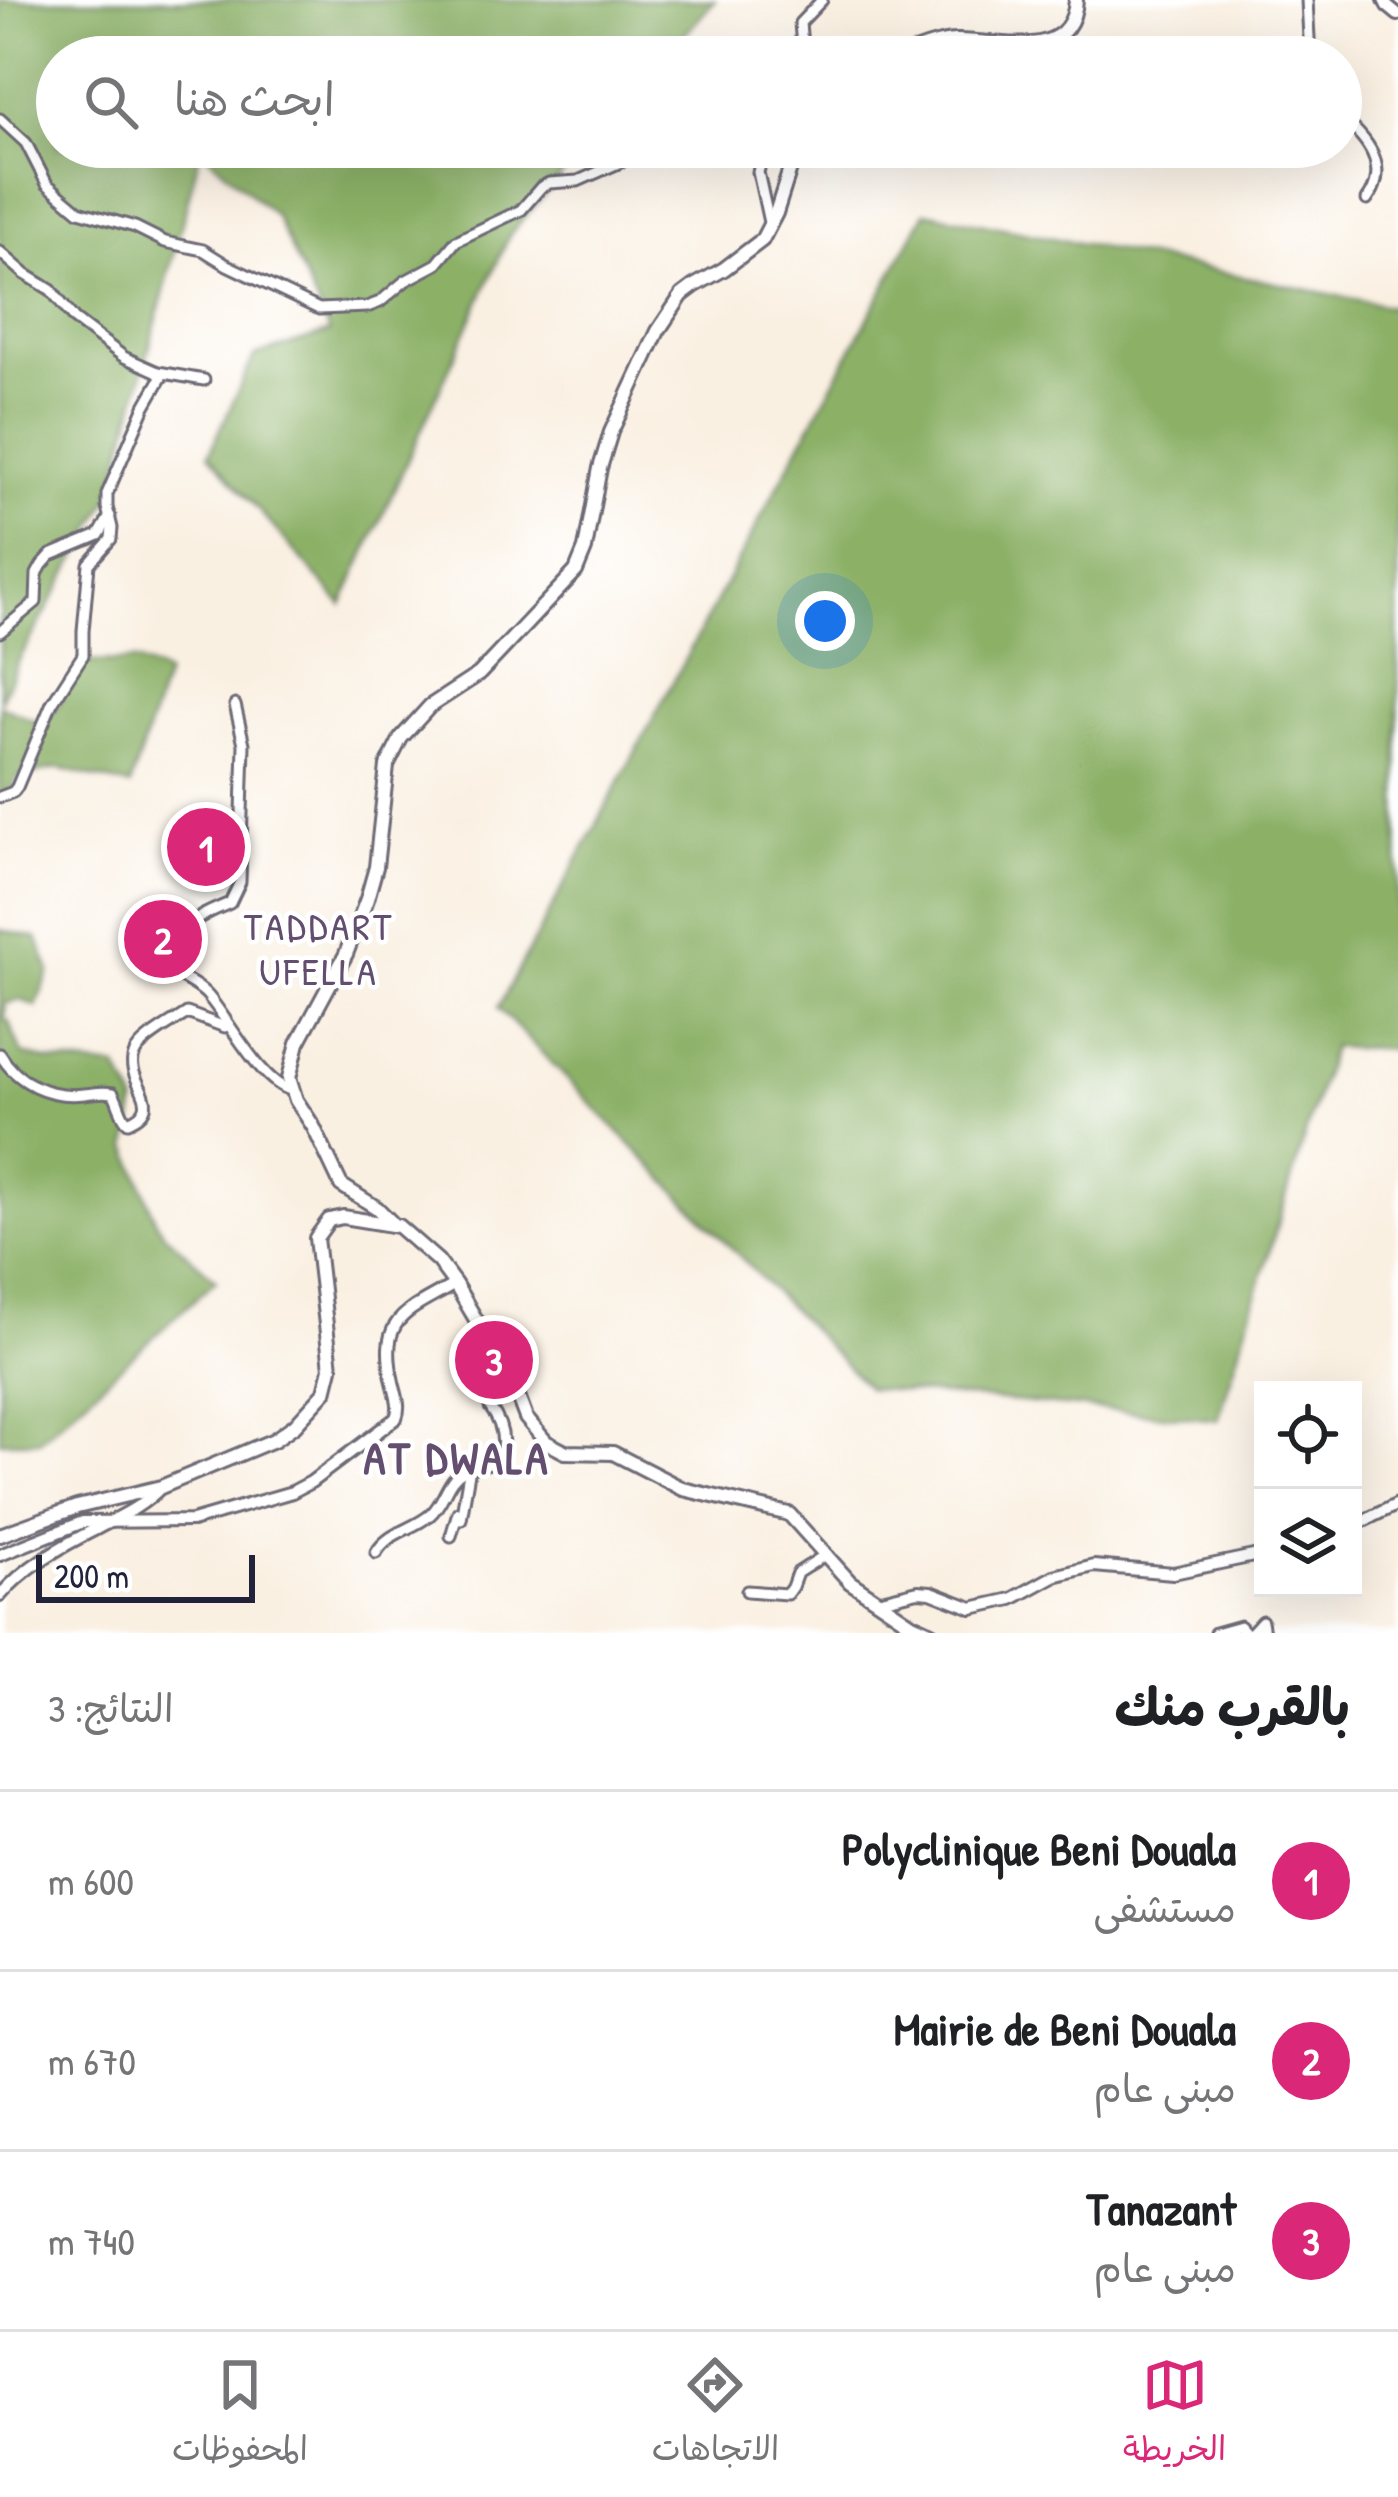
<!DOCTYPE html>
<html lang="ar">
<meta charset="utf-8">
<style>
:root{--surface:#fff;--page:#f2f2f2;--text:#202124;--muted:#757577;--line:#e0e0e0;--accent:#db2777}
body{margin:0;font-family:"Patrick Hand","Playpen Sans Arabic",sans-serif;background:var(--page);color:var(--text);direction:rtl}
.controls{position:absolute;right:36px;bottom:36px;display:grid;overflow:hidden;border-radius:0px;box-shadow:0 12px 48px #0002}
.controls button{width:108px;height:108px;display:grid;place-items:center;padding:0;border:0;border-bottom:3px solid var(--line);background:var(--surface);color:var(--text);font:60px sans-serif}
.scale{position:absolute;left:36px;bottom:30px;width:219px;box-sizing:border-box;padding-left:12px;border:6px solid #22223b;border-top:0;font-size:33px;line-height:42px;white-space:nowrap;color:#22223b;-webkit-text-stroke:9px #fff;paint-order:stroke}
.you{position:absolute;left:825px;top:621px;width:42px;height:42px;margin:-30px;border:9px solid #fff;border-radius:50%;background:#1a73e8;box-shadow:0 0 0 18px #1a73e833}
.badge{display:grid;place-items:center;width:78px;height:78px;border-radius:50%;background:var(--accent);color:#fff;font-size:39px;font-weight:700}
.pin{position:absolute;translate:-50% -50%;border:6px solid #fff;box-shadow:0 3px 12px #0006}
.list{margin:0;padding:0;list-style:none}
h2{display:flex;justify-content:space-between;align-items:center;height:156px;margin:0;padding:0 48px;font-size:51px}
h2 small{font-size:39px;font-weight:400;color:var(--muted)}
.list li{display:grid;grid-template-columns:78px 1fr auto;gap:36px;align-items:center;box-sizing:border-box;height:180px;padding:0 48px;border-top:3px solid var(--line)}
.list b{display:block;font-size:45px;white-space:nowrap}
.list p{margin:0;font-size:39px;white-space:nowrap;color:var(--muted)}
.list em{font-size:39px;font-style:normal;color:var(--muted)}
.icon{flex:none;width:66px;height:66px;fill:none;stroke:currentColor;stroke-width:2;stroke-linecap:round;stroke-linejoin:round}
.map{position:relative;flex:none;width:1398px;height:1633px;overflow:hidden;direction:ltr}
.search{position:absolute;background:var(--surface);box-shadow:0 12px 48px #0002;left:36px;right:36px;top:36px;height:132px;display:flex;align-items:center;gap:30px;box-sizing:border-box;padding:0 42px;border-radius:66px;color:var(--muted);font-size:45px}
.sheet{height:696px;background:var(--surface)}
nav{display:flex;justify-content:space-around;align-items:center;box-sizing:border-box;height:168px;border-top:3px solid var(--line);background:var(--surface);font-size:33px;color:var(--muted)}
nav a{display:grid;justify-items:center;gap:6px}
nav .on{color:var(--accent)}
.map>svg:first-child{display:block}
</style>
<div class="map">
<svg width="1398" height="1633" viewBox="0 0 1398 1633">
<rect width="100%" height="100%" fill="#fff"/>
<filter id="ink" filterUnits="userSpaceOnUse"><feTurbulence type="fractalNoise" baseFrequency=".00833" numOctaves="2"/><feDisplacementMap in="SourceGraphic" scale="24" xChannelSelector="R" yChannelSelector="G"/><feConvolveMatrix kernelMatrix="1 2 1 2 8 2 1 2 1" color-interpolation-filters="sRGB"/></filter>
<filter id="wash" filterUnits="userSpaceOnUse"><feTurbulence type="fractalNoise" baseFrequency=".004" numOctaves="4" result="noise"/><feDisplacementMap in="SourceGraphic" scale="48" xChannelSelector="R" yChannelSelector="G"/><feGaussianBlur stdDeviation="2.7" result="paint"/><feColorMatrix in="noise" values="0 0 0 0 0 0 0 0 0 0 0 0 0 0 0 0 0 1.4 0 .05"/><feComposite in="paint" operator="in"/></filter>
<g filter="url(#wash)">
<rect width="100%" height="100%" fill="#faf0e2"/>
<g fill="#8bb066" stroke="#566950" stroke-width="3">
<path d="M0 0H715L665 57H57V147H586L510 234 342 605 209 454 254 356 330 332 276 217 201 149 111 496 18 662 0 702Z"/>
<path d="M925 212 1398 308V1050L1332 1047 1218 1420 868 1388 498 1008Z"/>
<path d="M137 661 166 674 130 786 58 768 18 777 6 797 0 796V705L37 722 54 711 84 662Z"/>
<path d="M0 930 37 938 50 971 36 1006 22 1000 6 1003 4 1018 8 1020 22 1054 49 1061 117 1068 136 1102 128 1146 156 1222 164 1233 216 1280 39 1441H0Z"/>
</g>
</g>
<g filter="url(#ink)">
<g fill="none" stroke-linecap="round" stroke-linejoin="round">
<defs>
<g id="minor">
<path d="M1307 0 1310 57"/>
<path d="M803 57 800 23 822 0"/>
<path d="M1341 117C1367 138 1391 167 1367 200"/>
<path d="M0 119 26 143 47 184 79 211 135 227 165 242 203 250 227 265 319 309 367 307 380 302 405 281 437 264 456 241 521 210 541 187 549 183 578 181 655 147"/>
<path d="M766 147 758 172 770 227"/>
<path d="M0 252 25 274 51 290 74 319 124 357 158 372 204 380"/>
<path d="M0 632 36 602 37 574 42 565 51 555 99 535 110 516"/>
<path d="M235 705 244 744 240 882 230 903C184 922 186 925 166 969 179 977 198 984 208 996 228 1019 261 1083 291 1090"/>
<path d="M0 797 13 792 17 787 52 703 83 655V631L89 564 111 539 112 528 107 507V494L145 406 161 378 158 372"/>
<path d="M0 1054C17 1083 49 1098 84 1094 95 1093 102 1091 113 1093 119 1101 120 1116 128 1122 169 1105 124 1082 134 1055 139 1040 174 1022 187 1013L225 1027"/>
<path d="M461 1519 470 1467"/>
<path d="M451 1536 458 1512"/>
<path d="M376 1553C388 1532 412 1530 430 1515 445 1502 446 1480 464 1470 476 1464 488 1467 500 1458 506 1440 501 1422 490 1407L492 1401 499 1394"/>
<path d="M747 1591 787 1594 792 1587 797 1573 825 1555"/>
<path d="M1215 1633 1240 1626 1246 1633"/>
<path d="M1251 1633 1262 1621 1264 1633"/>
</g>
<g id="tertiary">
<path d="M1384 0 1387 6 1398 15"/>
<path d="M1353 1526 1398 1504"/>
<path d="M0 1555 83 1522 192 1521 292 1492 311 1482 396 1418C401 1406 396 1395 393 1382 378 1316 406 1313 455 1284"/>
<path d="M0 1596C24 1567 62 1546 96 1529 119 1517 144 1506 161 1487"/>
<path d="M877 1601 918 1591 931 1592 972 1608 1012 1599 1054 1576 1094 1566 1173 1573 1263 1554"/>
</g>
<g id="secondary">
<path d="M900 57C918 50 936 42 956 41 998 40 1072 64 1076 0"/>
<path d="M391 1222 377 1208 341 1185 313 1126 296 1100 289 1078 298 1043 346 954 367 899 376 867 387 766 401 738 430 706 479 674 576 571 585 549 600 468 611 432 658 331 682 295 694 286 724 269 762 240 776 213 797 147"/>
<path d="M0 1535 77 1507 161 1487 274 1440 295 1425 325 1392 331 1368 316 1238 329 1220 343 1217 398 1226 438 1261 455 1284 512 1381 526 1418 546 1442 565 1452 613 1453 683 1489 789 1514 850 1582 912 1624 932 1633"/>
</g>
</defs>
<use href="#minor" stroke="#6e6a75" stroke-width="15"/>
<use href="#tertiary" stroke="#6e6a75" stroke-width="16"/>
<use href="#secondary" stroke="#6e6a75" stroke-width="18"/>
<use href="#minor" stroke="#fff" stroke-width="9"/>
<use href="#tertiary" stroke="#fff" stroke-width="10"/>
<use href="#secondary" stroke="#fff" stroke-width="12"/>
</g>
</g>
<g text-anchor="middle" dominant-baseline="central" stroke-width="9" stroke-linejoin="round" paint-order="stroke">
<g font-size="39" letter-spacing="3" fill="#634e70" stroke="#fff">
<text x="319" y="925">TADDART<tspan x="319" dy="45">UFELLA</tspan></text>
</g>
<g font-size="45" font-weight="bold" letter-spacing="3" fill="#634e70" stroke="#fff">
<text x="457" y="1457">AT DWALA</text>
</g>
</g>
</svg>
<div class="controls">
<button><svg class="icon" aria-label="locate" viewBox="0 0 24 24"><circle cx="12" cy="12" r="6"/><path d="M12 2v4M12 18v4M2 12h4M18 12h4"/></svg></button>
<button><svg class="icon" aria-label="layers" viewBox="0 0 24 24"><path d="M12 4l9 5-9 5-9-5zM3 14l9 5 9-5"/></svg></button>
</div>
<div class="scale">200 m</div>
<div class="you"></div>
<div class="pin badge" style="left:206px;top:847px">1</div>
<div class="pin badge" style="left:163px;top:939px">2</div>
<div class="pin badge" style="left:494px;top:1360px">3</div>
<div class="search"><svg class="icon" aria-label="search" viewBox="0 0 24 24"><circle cx="10" cy="10" r="6"/><path d="M15 15l6 6"/></svg>ابحث هنا</div>
</div>
<section class="sheet">
<h2>بالقرب منك<small>النتائج: 3</small></h2>
<ul class="list">
<li><span class="badge">1</span><div><b>Polyclinique Beni Douala</b><p>مستشفى</p></div><em>600 m</em></li>
<li><span class="badge">2</span><div><b>Mairie de Beni Douala</b><p>مبنى عام</p></div><em>670 m</em></li>
<li><span class="badge">3</span><div><b>Tanazant</b><p>مبنى عام</p></div><em>740 m</em></li>
</ul>
</section>
<nav>
<a class="on"><svg class="icon" aria-label="map" viewBox="0 0 24 24"><path d="M3 6l6-2 6 2 6-2v14l-6 2-6-2-6 2zM9 4v14M15 6v14"/></svg>الخريطة</a>
<a><svg class="icon" aria-label="directions" viewBox="0 0 24 24"><path d="M12 3l9 9-9 9-9-9zM9 14v-3h6M13 9l2 2-2 2"/></svg>الاتجاهات</a>
<a><svg class="icon" aria-label="saved" viewBox="0 0 24 24"><path d="M7 4h10v16l-5-4-5 4z"/></svg>المحفوظات</a>
</nav>
